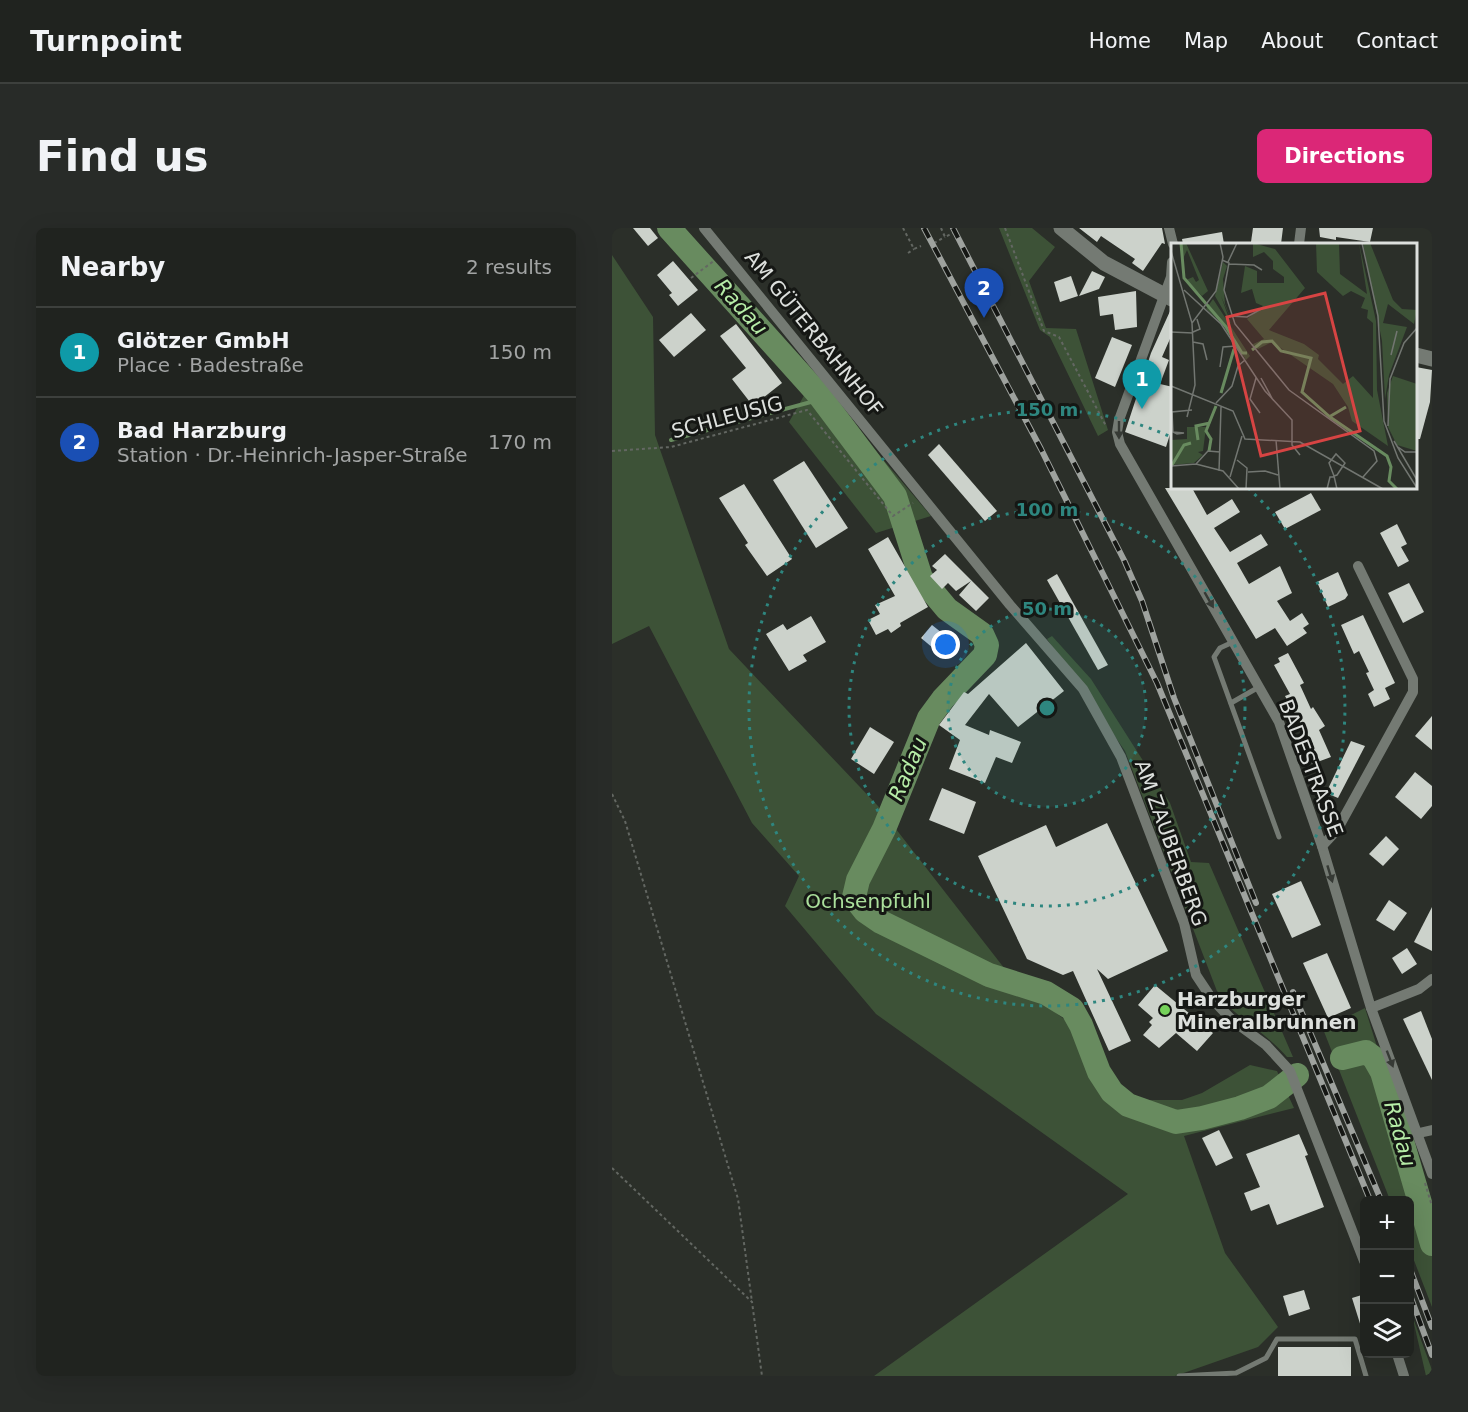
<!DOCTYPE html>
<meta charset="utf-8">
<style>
:root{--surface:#20231f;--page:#282b28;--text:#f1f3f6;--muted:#a2a4a4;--line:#3d403d;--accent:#db2777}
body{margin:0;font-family:"DejaVu Sans",sans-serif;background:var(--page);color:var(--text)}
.controls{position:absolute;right:18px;bottom:18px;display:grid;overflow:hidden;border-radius:9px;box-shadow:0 6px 24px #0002}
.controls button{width:54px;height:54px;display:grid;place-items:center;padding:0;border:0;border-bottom:2px solid var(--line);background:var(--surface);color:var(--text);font:30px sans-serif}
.you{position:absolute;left:334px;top:417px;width:21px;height:21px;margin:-15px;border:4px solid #fff;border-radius:50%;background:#1a73e8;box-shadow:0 0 0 9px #1a73e833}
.badge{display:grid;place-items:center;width:39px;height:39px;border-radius:50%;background:var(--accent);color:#fff;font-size:20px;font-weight:700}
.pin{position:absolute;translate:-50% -50px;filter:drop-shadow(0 2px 3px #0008)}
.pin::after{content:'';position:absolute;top:32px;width:21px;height:18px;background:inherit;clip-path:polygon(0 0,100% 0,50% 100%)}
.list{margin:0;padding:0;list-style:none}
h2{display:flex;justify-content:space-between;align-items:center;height:78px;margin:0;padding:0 24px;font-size:26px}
h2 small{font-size:20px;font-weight:400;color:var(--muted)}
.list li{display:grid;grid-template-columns:39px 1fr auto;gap:18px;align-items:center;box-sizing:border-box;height:90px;padding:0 24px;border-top:2px solid var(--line)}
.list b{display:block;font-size:22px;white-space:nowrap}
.list p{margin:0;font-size:20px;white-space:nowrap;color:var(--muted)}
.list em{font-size:20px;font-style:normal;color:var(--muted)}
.icon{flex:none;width:33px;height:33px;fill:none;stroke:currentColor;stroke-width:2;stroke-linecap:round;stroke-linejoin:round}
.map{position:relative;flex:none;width:820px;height:1148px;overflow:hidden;border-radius:9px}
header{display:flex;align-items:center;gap:36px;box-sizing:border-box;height:84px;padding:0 30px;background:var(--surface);border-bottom:2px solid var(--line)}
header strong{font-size:28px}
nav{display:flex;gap:33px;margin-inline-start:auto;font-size:21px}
.intro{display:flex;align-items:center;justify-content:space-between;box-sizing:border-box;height:144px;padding:0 36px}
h1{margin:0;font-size:42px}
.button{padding:15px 27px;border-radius:9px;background:var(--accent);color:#fff;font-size:21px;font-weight:700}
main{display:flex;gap:36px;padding:0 36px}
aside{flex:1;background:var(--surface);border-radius:9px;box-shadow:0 6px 24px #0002}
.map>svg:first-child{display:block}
</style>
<header>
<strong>Turnpoint</strong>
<nav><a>Home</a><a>Map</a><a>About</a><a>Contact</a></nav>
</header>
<div class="intro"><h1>Find us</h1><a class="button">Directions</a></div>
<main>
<aside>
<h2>Nearby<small>2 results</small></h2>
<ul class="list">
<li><span class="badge" style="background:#0f9aa8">1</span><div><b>Glötzer GmbH</b><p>Place · Badestraße</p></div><em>150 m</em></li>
<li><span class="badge" style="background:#1a4fb4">2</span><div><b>Bad Harzburg</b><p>Station · Dr.-Heinrich-Jasper-Straße</p></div><em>170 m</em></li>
</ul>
</aside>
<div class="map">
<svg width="820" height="1148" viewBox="0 0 820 1148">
<rect width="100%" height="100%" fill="#2b2f29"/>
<g fill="#3d5237">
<path d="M387 0H420L443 19 417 53 434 100 464 101 496 202 486 208 438 109 428 102Z"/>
<path d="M0 27 41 89 43 207 117 421 266 578 403 754 481 813 513 864 528 872H570L590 865 638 837 665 843 682 880 572 908 613 1025 666 1099 646 1119 563 1148H262L516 966 264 786 173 678 187 648 140 595 37 398 0 416Z"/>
<path d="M202 150 319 288 264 305 177 194Z"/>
<path d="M440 408 479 451 558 575 579 634 597 635 681 829H675C655 806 630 792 608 771L513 523 435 411Z"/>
<path d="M753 780 820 996V1079L798 1022V972H778L711 801Z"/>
<path d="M800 1087 820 1142V1148H814Z"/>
</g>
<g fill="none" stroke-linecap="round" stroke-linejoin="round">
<path stroke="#688b5f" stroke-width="4" d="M59 212 210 171"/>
<g stroke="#688b5f" stroke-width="24">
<path d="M57 0 207 167 283 268 309 350 335 381 370 406 375 417 373 427 331 471 317 490 272 601 246 652 242 669 253 683 269 694 377 747 434 765 460 781 469 797 487 844 500 864 516 877 564 894 590 890 628 880 657 869 685 847"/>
<path d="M730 830 754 824 762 830 770 844 820 1016"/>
</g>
</g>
<g fill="#ccd2cb">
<path d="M21 0H38L46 10 36 18Z"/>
<path d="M467 0H550L553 16 550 15 531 43 520 35 523 31 489 8 485 14Z"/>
<path d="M641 0H671L669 16 639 14Z"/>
<path d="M707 0H761L758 14 724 9V12L708 9Z"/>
<path d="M610 4 612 16H571L570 11Z"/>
<path d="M61 33 86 62 66 78 57 67 60 65 45 47Z"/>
<path d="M480 43 493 49 487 61 467 68Z"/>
<path d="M459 48 466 68 448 74 442 54Z"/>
<path d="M524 63 525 99 503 102 501 86 488 88 486 69Z"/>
<path d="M559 81 561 104 550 129 557 132 548 156 561 159V197L554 219 513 204 539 125Z"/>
<path d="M79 85 94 102 62 129 47 112Z"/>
<path d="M124 96 170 155 141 178 120 151 134 140 108 108Z"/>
<path d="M500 109 520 117 503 159 483 150Z"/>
<path d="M804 139 820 142 818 174 808 211H804Z"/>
<path d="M327 216 385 283 373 293 316 227Z"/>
<path d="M192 233 236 300 204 320 161 252Z"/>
<path d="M132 256 180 331 155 348 133 317 136 315 107 270Z"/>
<path d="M553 260H580L595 287 620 271 628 284 602 300 618 324 649 306 656 317 625 335 637 356 668 338 680 365 665 373 678 393 690 385 697 396 691 400 695 405 675 418 663 400 644 411Z"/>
<path d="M699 265 709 282 673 301 663 284Z"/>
<path d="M785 296 795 316 789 319 797 333 786 339 768 305Z"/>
<path d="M276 309 316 379 288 395 289 398 279 405 276 401 264 407 256 392 268 386 263 377 283 368 256 321Z"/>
<path d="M333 326 377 370 364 383 347 367 359 353 344 363 336 355 330 361 318 348 325 342 320 338Z"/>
<path d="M726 344 736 367 733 371 716 379 705 354Z"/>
<path d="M445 346 496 437 486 442 435 352Z"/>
<path d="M797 355 812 384 791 395 776 365Z"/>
<path d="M751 387 783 455 773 460 778 471 762 479 756 466 762 462 754 445 757 444 747 423 742 426 729 397Z"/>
<path d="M199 388 214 414 191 427 195 433 177 443 154 406 171 396 175 402Z"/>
<path d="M320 397 345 417 333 430 309 410Z"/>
<path d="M414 415 452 463 406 499 377 466 353 497 377 507 378 502 409 514 400 535 384 529 373 555 337 541 348 512 327 497 352 464 356 466Z"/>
<path d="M676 425 692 455 688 457 699 481 701 479 713 498 707 502 719 529 700 536 694 519 701 516 679 479 673 468 678 466 662 437 668 434 666 430Z"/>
<path d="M820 488V522L803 508Z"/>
<path d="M258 499 282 514 262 546 239 531Z"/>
<path d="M739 513 753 518 726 570 714 565Z"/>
<path d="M803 544 820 558V578L809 591 783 569Z"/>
<path d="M330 560 364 574 352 606 317 592Z"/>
<path d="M495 595 556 723 496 751 485 741 519 813 497 823 461 743 451 747 415 731 366 628 434 597 444 619Z"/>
<path d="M774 608 787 621 771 638 757 626Z"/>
<path d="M689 653 709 697 680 710 660 666Z"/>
<path d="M777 672 795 685 782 703 764 692Z"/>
<path d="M820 679V723L802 714Z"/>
<path d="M795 720 805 736 790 746 780 730Z"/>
<path d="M715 725 739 780 716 790 691 735Z"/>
<path d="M543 757 601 805 585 823 564 805 547 820 531 807 540 797 537 794 541 790 526 777Z"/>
<path d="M809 783 820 811V852L791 791Z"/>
<path d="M607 902 621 930 604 938 590 910Z"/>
<path d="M687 906 696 927 693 928 712 979 665 997 657 976 639 983 632 965 648 959 634 926Z"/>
<path d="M692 1062 698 1081 677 1088 671 1068Z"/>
<path d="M753 1066V1102H750L740 1070Z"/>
<rect x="666" y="1119" width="73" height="29"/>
</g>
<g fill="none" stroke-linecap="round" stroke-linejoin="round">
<g stroke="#636762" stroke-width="2" stroke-dasharray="3 3" stroke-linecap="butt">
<path d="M291 0 302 21 309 18"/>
<path d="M329 0 333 9 341 5"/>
<path d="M393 0 432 103 447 109 494 198"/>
<path d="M322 15 333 9"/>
<path d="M296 25 302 21"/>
<path d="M79 50 103 32"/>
<path d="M0 223 59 219 195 182 281 288 301 275"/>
<path d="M0 566 13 593 126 971 140 1074"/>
<path d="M0 940 140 1074 150 1148"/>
<path d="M813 955 820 978"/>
</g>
<g stroke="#747a73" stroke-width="5">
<path d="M621 414 608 420 602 429 667 609"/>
<path d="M619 475 647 459"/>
<path d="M567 1148 624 1145 654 1130 665 1111H743L754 1148"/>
</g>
<g stroke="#747a73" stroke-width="10">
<path d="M92 0 398 377 471 461 509 529 572 695 584 747 600 771 620 792 654 817 678 843 752 1033"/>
<path d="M557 0 561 16"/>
<path d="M687 16 689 0"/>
<path d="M560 34 559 49 507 192 505 204 508 216 667 494 710 618 759 780 820 946"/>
<path d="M710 618 725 602 801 464V451L746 338"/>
<path d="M759 780 807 761 820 751"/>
<path d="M807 905 820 902"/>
<path d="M785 1126 792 1148"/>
</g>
<g stroke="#747a73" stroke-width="15">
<path d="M449 0 492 35 560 71"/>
<path d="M804 127 820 131"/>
</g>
<defs>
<g id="rail">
<path d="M312 0 429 221 545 455 758 972"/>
<path d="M341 0 512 332 530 373 562 470 644 675"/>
<path d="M681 764 769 972"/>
<path d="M798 1041 820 1099"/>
<path d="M798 1067 820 1127"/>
</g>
</defs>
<use href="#rail" stroke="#9ea29e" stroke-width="6"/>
<use href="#rail" stroke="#151714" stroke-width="4" stroke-dasharray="11" stroke-linecap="butt"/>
</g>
<defs><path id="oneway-solid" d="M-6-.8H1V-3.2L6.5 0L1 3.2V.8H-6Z" transform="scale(1.5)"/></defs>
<g fill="#363a35">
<use href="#oneway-solid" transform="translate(507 202) rotate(90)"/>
<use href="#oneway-solid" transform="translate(597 372) rotate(60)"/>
<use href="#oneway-solid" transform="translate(718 646) rotate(73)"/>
<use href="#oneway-solid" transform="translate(778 831) rotate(69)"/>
</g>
<circle cx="435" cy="480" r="99" fill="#2e867f" fill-opacity=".12"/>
<g fill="none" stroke="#2e867f" stroke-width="3" stroke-dasharray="3 6">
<circle cx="435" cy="480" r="99"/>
<circle cx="435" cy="480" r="198"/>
<path d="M636 260A298 298 0 1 1 559 209"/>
</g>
<circle fill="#75d25a" stroke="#151714" stroke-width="2" cx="553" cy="782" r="6"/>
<g text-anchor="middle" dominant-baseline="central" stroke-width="6" stroke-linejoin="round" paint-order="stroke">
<g font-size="20" fill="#dde0dd" stroke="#151714">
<text transform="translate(202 105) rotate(51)">AM GÜTERBAHNHOF</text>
<text transform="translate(115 189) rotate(-15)">SCHLEUSIG</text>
<text transform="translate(699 540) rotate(69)">BADESTRASSE</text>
<text transform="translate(559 615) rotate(70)">AM ZAUBERBERG</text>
</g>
<g font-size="20" fill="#abe09c" stroke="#151714">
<text x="256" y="673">Ochsenpfuhl</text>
</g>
<g font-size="20" font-weight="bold" fill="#dde0dd" stroke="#151714" text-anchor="start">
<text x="565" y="771">Harzburger<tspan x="565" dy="23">Mineralbrunnen</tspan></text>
</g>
<g font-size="21" font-style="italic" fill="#b6eca7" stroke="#151714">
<text transform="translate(129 79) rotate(48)">Radau</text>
<text transform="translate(296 541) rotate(-67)">Radau</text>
<text transform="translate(788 906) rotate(74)">Radau</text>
</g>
</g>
<g transform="translate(559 15)">
<rect width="246" height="246" fill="#2b2f29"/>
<path d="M10 0H15L37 48 31 53 15 37 22 34 25 39 28 37 16 7 11 18ZM82 0 104 6 134 45 98 87 133 101 148 112 147 116 172 141 182 133 202 155V80L196 75 197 67 190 65 194 55 180 48 172 53 146 29 145 0H168L169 31 196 51 188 0 205 78 206 147 217 203 181 178 177 164 162 141 101 99 87 106 80 102 93 96 76 76 92 63 85 60 81 46 70 50 74 23 86 28V40H113V34L102 26V18L93 9 82 14ZM192 0H199L222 57 231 66 246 67 243 81 217 61 212 80 236 84 218 132 214 156 211 98ZM52 19 56 23 52 36 54 61 61 79 50 53 60 81 44 53ZM42 56 79 113 75 117 53 82 35 66ZM222 133 246 141V208L226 202 217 184 216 150ZM16 184H35L32 208 27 209 32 212 23 220 0 222V197L16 196Z" fill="#3d5237"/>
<path fill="none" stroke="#688b5f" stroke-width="3" d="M10 0 13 35 55 84 71 110H76M81 107 91 99 101 98 110 108 140 115 131 149 159 174 216 213 220 224 218 238 226 246M50 150 63 106M158 174 175 164M27 197 25 183 39 180M38 208 40 196 35 188 45 163M1 222 13 202 20 200"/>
<path fill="none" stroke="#727671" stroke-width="1.5" d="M191 0 207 73 213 178 227 215 246 245M0 8 21 80 24 142 16 174M51 17 58 20 53 47 64 81 118 147 203 208 206 218 192 234M57 19 66 0M58 21 83 22 91 27M13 47 50 81 94 148 121 177V202L129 212M59 73 76 74 92 65M21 80 45 48 52 14 49 0M0 89 22 90M22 89 29 86 26 76M22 99 32 101 36 117M220 112 226 88M49 124 52 104 65 103M85 135 79 156 89 170M90 135 102 157M0 143 62 168 74 196 129 199 212 246M45 160 61 143 67 123 74 117M217 183 219 136 233 100 246 85M2 189 13 190 6 191 2 189 1 169 21 167M105 197 109 246M223 198 246 237M227 204 234 209H246M66 217 76 225 75 246M25 221 37 208 49 209M0 223 25 221 52 228 68 246M48 228 50 164M77 229 94 228 107 232M59 234 71 193M156 246 159 234H162L163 233 166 232 174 220 165 211 158 220 163 233 166 246"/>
<path fill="#d74443" fill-opacity="0.15" stroke="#d74443" stroke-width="3" d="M154 50 189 188 90 213 56 74Z"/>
<rect width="246" height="246" fill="none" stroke="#dde0dd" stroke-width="3"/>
</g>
<circle cx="435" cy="480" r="9" fill="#2e867f" stroke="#151714" stroke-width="3"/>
<g font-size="18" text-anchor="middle" font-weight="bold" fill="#2e867f" stroke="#151714" stroke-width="6" stroke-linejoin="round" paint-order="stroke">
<text x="435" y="188">150 m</text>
<text x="435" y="288">100 m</text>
<text x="435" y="387">50 m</text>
</g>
</svg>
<div class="controls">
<button>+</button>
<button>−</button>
<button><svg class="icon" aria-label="layers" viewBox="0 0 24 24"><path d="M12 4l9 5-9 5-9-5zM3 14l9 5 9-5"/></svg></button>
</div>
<div class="you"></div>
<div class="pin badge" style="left:530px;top:181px;background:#0f9aa8">1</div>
<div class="pin badge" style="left:372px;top:90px;background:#1a4fb4">2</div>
</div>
</main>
